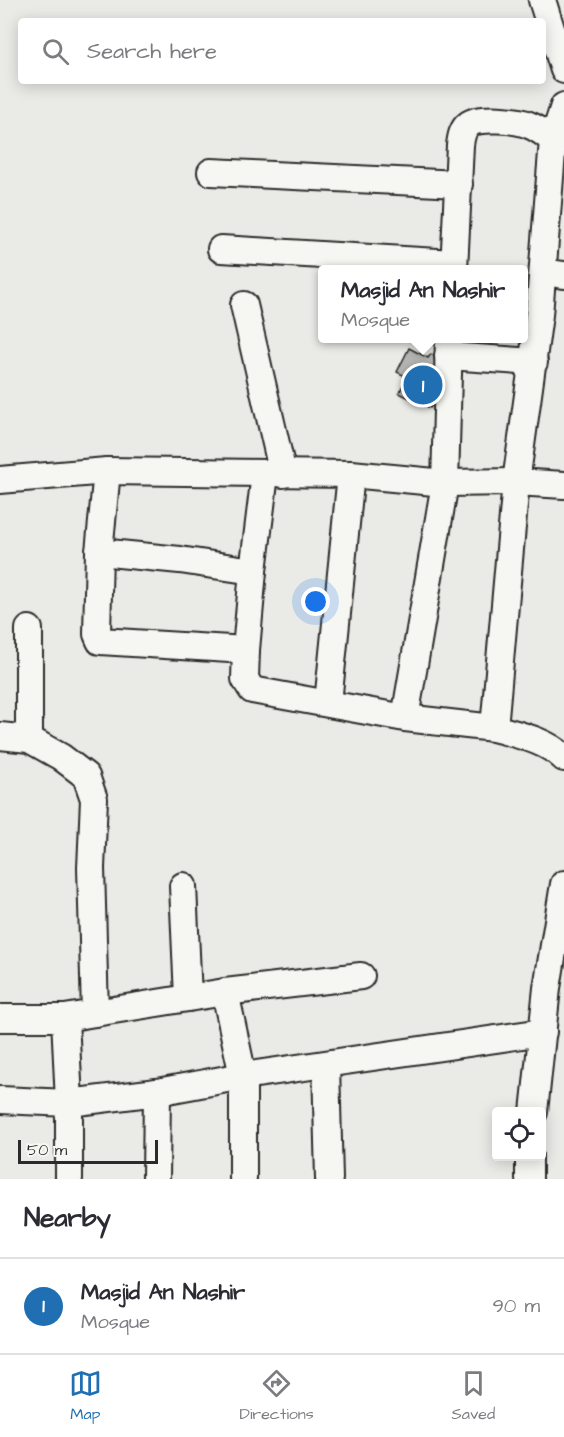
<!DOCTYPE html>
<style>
:root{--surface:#fff;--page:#f2f2f3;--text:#2b2b33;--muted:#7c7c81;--line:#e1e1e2;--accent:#1f6fb2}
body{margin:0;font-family:"Architects Daughter",sans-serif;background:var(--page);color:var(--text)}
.controls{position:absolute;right:18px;bottom:18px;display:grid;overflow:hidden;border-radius:6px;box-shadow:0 3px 15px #0003}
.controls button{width:54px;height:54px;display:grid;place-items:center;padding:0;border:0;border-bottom:2px solid var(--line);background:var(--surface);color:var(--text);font:30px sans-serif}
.scale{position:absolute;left:18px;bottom:15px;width:140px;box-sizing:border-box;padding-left:6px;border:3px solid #2b2b2b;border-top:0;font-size:16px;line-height:21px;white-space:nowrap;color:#2b2b2b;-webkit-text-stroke:4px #f6f6f2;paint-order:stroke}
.you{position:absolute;left:316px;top:602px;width:21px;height:21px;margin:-15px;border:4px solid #fff;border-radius:50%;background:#1a73e8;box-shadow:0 0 0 9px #1a73e833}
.badge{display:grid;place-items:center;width:39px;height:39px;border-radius:50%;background:var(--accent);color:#fff;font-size:20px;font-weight:700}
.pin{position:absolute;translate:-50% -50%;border:3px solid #fff;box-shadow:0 2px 6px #0006}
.popup{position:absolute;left:318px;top:265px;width:210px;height:78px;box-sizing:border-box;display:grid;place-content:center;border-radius:6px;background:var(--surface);filter:drop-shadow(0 2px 4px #0005);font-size:20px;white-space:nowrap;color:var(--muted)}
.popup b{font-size:22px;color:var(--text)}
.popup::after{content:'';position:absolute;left:50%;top:100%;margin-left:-12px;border:12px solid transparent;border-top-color:var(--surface)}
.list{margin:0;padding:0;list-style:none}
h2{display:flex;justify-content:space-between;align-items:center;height:78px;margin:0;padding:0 24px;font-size:26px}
h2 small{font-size:20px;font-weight:400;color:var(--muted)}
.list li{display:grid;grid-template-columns:39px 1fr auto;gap:18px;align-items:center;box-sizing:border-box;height:96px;padding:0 24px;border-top:2px solid var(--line)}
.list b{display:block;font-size:22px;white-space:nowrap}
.list p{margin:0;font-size:20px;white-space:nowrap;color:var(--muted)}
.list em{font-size:20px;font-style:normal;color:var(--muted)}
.icon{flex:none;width:33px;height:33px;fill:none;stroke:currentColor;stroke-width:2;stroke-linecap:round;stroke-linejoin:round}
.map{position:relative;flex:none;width:564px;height:1179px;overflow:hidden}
.search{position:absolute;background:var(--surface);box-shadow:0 3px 15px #0003;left:18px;right:18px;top:18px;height:66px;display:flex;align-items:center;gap:15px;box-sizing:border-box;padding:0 21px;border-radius:6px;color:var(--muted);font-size:22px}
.sheet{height:174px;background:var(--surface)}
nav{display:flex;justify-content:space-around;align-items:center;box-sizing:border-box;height:84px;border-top:2px solid var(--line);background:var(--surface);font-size:16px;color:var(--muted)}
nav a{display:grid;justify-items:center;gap:3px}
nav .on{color:var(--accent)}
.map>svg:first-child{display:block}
</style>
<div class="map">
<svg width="564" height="1179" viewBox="0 0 564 1179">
<rect width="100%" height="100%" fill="#eaeae6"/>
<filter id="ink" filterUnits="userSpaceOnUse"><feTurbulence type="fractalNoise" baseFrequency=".0167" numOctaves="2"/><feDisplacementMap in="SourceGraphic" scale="12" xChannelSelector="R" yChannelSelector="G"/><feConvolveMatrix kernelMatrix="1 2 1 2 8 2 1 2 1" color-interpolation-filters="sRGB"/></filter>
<g filter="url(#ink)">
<path fill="#b4b4b1" stroke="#2b2b2b" stroke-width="1.5" d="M409 348 428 358 431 354 446 361V377L430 408 399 393 407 377 397 372Z"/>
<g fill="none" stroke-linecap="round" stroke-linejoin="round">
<defs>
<g id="minor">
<path d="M542 0 564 70"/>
<path d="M564 106 553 140 539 315 516 482 494 728C518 735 546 740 564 758"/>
<path d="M211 172 459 184"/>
<path d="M221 249 454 263"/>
<path d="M454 270 460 145C461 138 462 129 469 124 479 116 518 120 529 125 538 128 546 135 553 140"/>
<path d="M543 272 564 275"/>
<path d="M244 305 283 474"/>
<path d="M448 356 534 362"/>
<path d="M107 471 99 552 180 560 253 571"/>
<path d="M0 480 107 471 351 474 445 483 516 482 564 485"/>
<path d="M99 552 97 634 100 641 246 650 245 679 252 690 405 718 494 728"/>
<path d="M29 629V739"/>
<path d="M246 650 253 571 265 474"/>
<path d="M328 703 351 474"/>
<path d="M405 718 445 483 449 338"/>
<path d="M0 736 29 739 61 757 86 776 94 799 91 868 95 1013 65 1018"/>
<path d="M183 886 188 998"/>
<path d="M225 992 243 1076V1179"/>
<path d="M95 1013 225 992 361 976"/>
<path d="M0 1018H65L69 1103 157 1092"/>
<path d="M326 1065 329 1179"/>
<path d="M0 1100 69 1103V1179"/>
<path d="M534 1112 547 988 564 884"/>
<path d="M529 1156V1179"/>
<path d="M156 1179 157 1092 243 1076 543 1032"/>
</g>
</defs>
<use href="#minor" stroke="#2b2b2b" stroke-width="30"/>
<use href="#minor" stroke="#f6f6f2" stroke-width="26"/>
</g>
</g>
</svg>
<div class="controls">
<button><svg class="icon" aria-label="locate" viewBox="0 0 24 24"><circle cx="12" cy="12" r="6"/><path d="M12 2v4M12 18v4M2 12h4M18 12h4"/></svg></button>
</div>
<div class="scale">50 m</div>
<div class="you"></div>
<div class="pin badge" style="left:423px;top:385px">1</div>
<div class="popup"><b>Masjid An Nashir</b>Mosque</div>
<div class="search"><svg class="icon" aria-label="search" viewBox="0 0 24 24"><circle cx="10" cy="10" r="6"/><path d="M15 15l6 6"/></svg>Search here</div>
</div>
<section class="sheet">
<h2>Nearby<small></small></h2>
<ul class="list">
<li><span class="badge">1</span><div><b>Masjid An Nashir</b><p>Mosque</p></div><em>90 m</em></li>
</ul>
</section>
<nav>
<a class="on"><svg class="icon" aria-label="map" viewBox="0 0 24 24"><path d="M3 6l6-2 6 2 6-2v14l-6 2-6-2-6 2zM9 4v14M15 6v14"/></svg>Map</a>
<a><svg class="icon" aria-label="directions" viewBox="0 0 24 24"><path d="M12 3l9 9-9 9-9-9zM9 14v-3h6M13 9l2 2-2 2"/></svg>Directions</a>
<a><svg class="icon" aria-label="saved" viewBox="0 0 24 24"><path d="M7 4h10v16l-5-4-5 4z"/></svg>Saved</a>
</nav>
